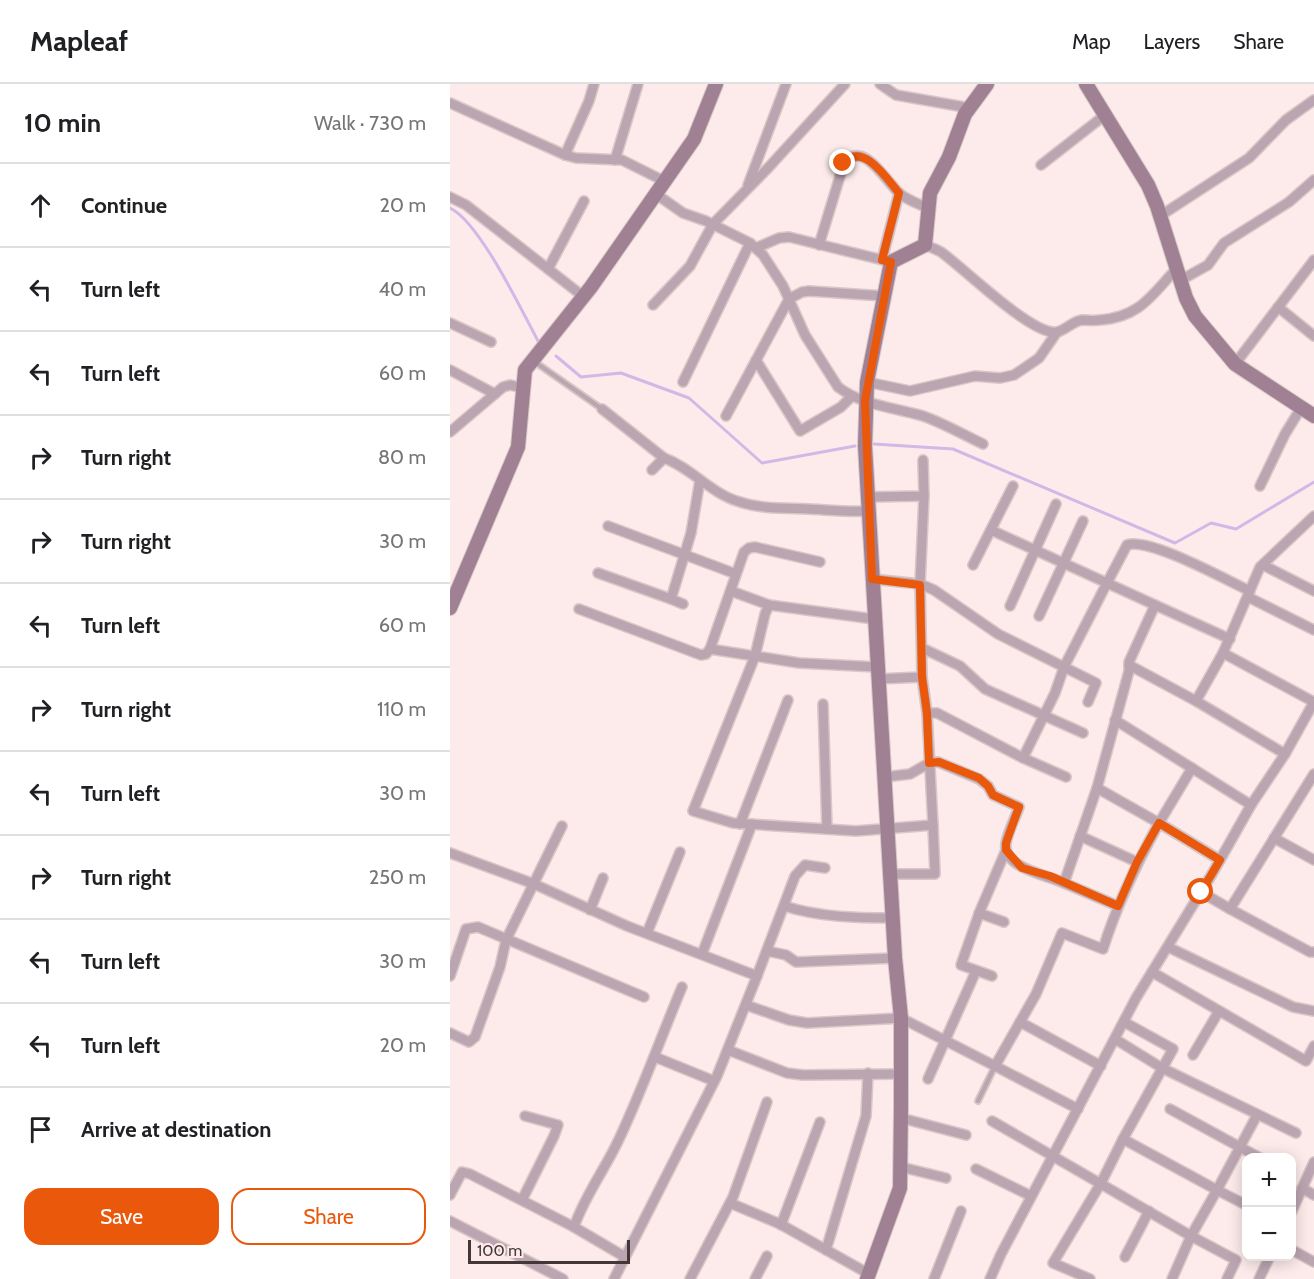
<!DOCTYPE html>
<meta charset="utf-8">
<style>
:root{--surface:#fff;--page:#f6f6f6;--text:#202124;--muted:#757577;--line:#e0e0e0;--accent:#ea580c}
body{margin:0;font-family:Cabin,sans-serif;background:var(--page);color:var(--text)}
.controls{position:absolute;right:18px;bottom:18px;display:grid;overflow:hidden;border-radius:12px;box-shadow:0 3px 15px #0003}
.controls button{width:54px;height:54px;display:grid;place-items:center;padding:0;border:0;border-bottom:2px solid var(--line);background:var(--surface);color:var(--text);font:30px sans-serif}
.scale{position:absolute;left:18px;bottom:15px;width:162px;box-sizing:border-box;padding-left:6px;border:3px solid #433737;border-top:0;font-size:16px;line-height:21px;white-space:nowrap;color:#433737;-webkit-text-stroke:4px #fdebeb;paint-order:stroke}
.stop{position:absolute;width:18px;height:18px;margin:-14px;border:4px solid #ea580c;border-radius:50%;background:#fff}
.stop.end{background:#ea580c;border-color:#fff;box-shadow:0 2px 6px #0008}
.list{margin:0;padding:0;list-style:none}
h2{display:flex;justify-content:space-between;align-items:center;height:78px;margin:0;padding:0 24px;font-size:26px}
h2 small{font-size:20px;font-weight:400;color:var(--muted)}
.list li{display:grid;grid-template-columns:39px 1fr auto;gap:18px;align-items:center;box-sizing:border-box;height:84px;padding:0 24px;border-top:2px solid var(--line)}
.list b{display:block;font-size:22px;white-space:nowrap}
.list em{font-size:20px;font-style:normal;color:var(--muted)}
.actions{display:flex;gap:12px;padding:18px 24px}
.actions a{flex:1;padding:14px 0;border:2px solid var(--accent);border-radius:18px;text-align:center;font-size:21px;color:var(--accent)}
.actions .main{background:var(--accent);color:#fff}
.icon{flex:none;width:33px;height:33px;fill:none;stroke:currentColor;stroke-width:2;stroke-linecap:round;stroke-linejoin:round}
.map{position:relative;flex:none;width:864px;height:1195px;overflow:hidden}
header{display:flex;align-items:center;gap:36px;box-sizing:border-box;height:84px;padding:0 30px;background:var(--surface);border-bottom:2px solid var(--line)}
header strong{font-size:28px}
nav{display:flex;gap:33px;margin-inline-start:auto;font-size:21px}
main{display:flex}
aside{flex:1;background:var(--surface)}
.map>svg:first-child{display:block}
</style>
<header>
<strong>Mapleaf</strong>
<nav><a>Map</a><a>Layers</a><a>Share</a></nav>
</header>
<main>
<aside>
<h2>10 min<small>Walk · 730 m</small></h2>
<ul class="list">
<li><svg class="icon" aria-label="ahead" viewBox="0 0 24 24"><path d="M12 20V5M6 11l6-6 6 6"/></svg><div><b>Continue</b></div><em>20 m</em></li>
<li><svg class="icon" aria-label="left" viewBox="0 0 24 24"><path d="M17 20v-9H6M10 6l-5 5 5 5"/></svg><div><b>Turn left</b></div><em>40 m</em></li>
<li><svg class="icon" aria-label="left" viewBox="0 0 24 24"><path d="M17 20v-9H6M10 6l-5 5 5 5"/></svg><div><b>Turn left</b></div><em>60 m</em></li>
<li><svg class="icon" aria-label="right" viewBox="0 0 24 24"><path d="M7 20v-9h11M14 6l5 5-5 5"/></svg><div><b>Turn right</b></div><em>80 m</em></li>
<li><svg class="icon" aria-label="right" viewBox="0 0 24 24"><path d="M7 20v-9h11M14 6l5 5-5 5"/></svg><div><b>Turn right</b></div><em>30 m</em></li>
<li><svg class="icon" aria-label="left" viewBox="0 0 24 24"><path d="M17 20v-9H6M10 6l-5 5 5 5"/></svg><div><b>Turn left</b></div><em>60 m</em></li>
<li><svg class="icon" aria-label="right" viewBox="0 0 24 24"><path d="M7 20v-9h11M14 6l5 5-5 5"/></svg><div><b>Turn right</b></div><em>110 m</em></li>
<li><svg class="icon" aria-label="left" viewBox="0 0 24 24"><path d="M17 20v-9H6M10 6l-5 5 5 5"/></svg><div><b>Turn left</b></div><em>30 m</em></li>
<li><svg class="icon" aria-label="right" viewBox="0 0 24 24"><path d="M7 20v-9h11M14 6l5 5-5 5"/></svg><div><b>Turn right</b></div><em>250 m</em></li>
<li><svg class="icon" aria-label="left" viewBox="0 0 24 24"><path d="M17 20v-9H6M10 6l-5 5 5 5"/></svg><div><b>Turn left</b></div><em>30 m</em></li>
<li><svg class="icon" aria-label="left" viewBox="0 0 24 24"><path d="M17 20v-9H6M10 6l-5 5 5 5"/></svg><div><b>Turn left</b></div><em>20 m</em></li>
<li><svg class="icon" aria-label="arrive" viewBox="0 0 24 24"><path d="M6 21V4h12l-3 4 3 4H6"/></svg><div><b>Arrive at destination</b></div></li>
</ul>
<div class="actions"><a class="main">Save</a><a>Share</a></div>
</aside>
<div class="map">
<svg width="864" height="1195" viewBox="0 0 864 1195">
<rect width="100%" height="100%" fill="#fdebeb"/>
<g fill="none" stroke-linecap="round" stroke-linejoin="round">
<g stroke="#d2b8e6" stroke-width="3">
<path d="M0 124C29 137 72 227 88 257"/>
<path d="M106 272 131 293 171 289 239 314 312 379 405 362"/>
<path d="M424 360 503 365 725 459 761 439 786 445 864 398"/>
</g>
<defs>
<g id="lane">
<path d="M85 278 152 325"/>
<path d="M528 1017 545 982"/>
</g>
<g id="street">
<path d="M430 0 446 11 520 24"/>
<path d="M0 19 115 71 126 74 172 76 214 97"/>
<path d="M115 71 139 17 144 0"/>
<path d="M165 76 188 0"/>
<path d="M591 81 655 31"/>
<path d="M298 101 336 0"/>
<path d="M206 110 233 129 256 137 300 159 313 171 333 202 355 251 388 303C413 322 444 323 473 332 493 339 514 351 533 360"/>
<path d="M0 113 16 121 134 213"/>
<path d="M710 132 799 74 836 36 864 16"/>
<path d="M369 161 394 79C414 56 435 96 448 108 456 116 469 120 478 124"/>
<path d="M475 161C480 163 486 165 491 168 514 184 582 252 607 248 616 246 623 237 632 236 638 236 644 237 650 236 690 233 702 211 727 184"/>
<path d="M306 164 329 154 339 153 441 178"/>
<path d="M432 176 449 109"/>
<path d="M98 185 134 117"/>
<path d="M731 196 758 181 774 159 839 118 864 96"/>
<path d="M203 221 240 182 263 140 318 84 395 0"/>
<path d="M828 223 864 252"/>
<path d="M0 239 41 258"/>
<path d="M306 276 350 347 391 323 402 312"/>
<path d="M785 280 864 176"/>
<path d="M0 286 45 310"/>
<path d="M233 298 300 159"/>
<path d="M417 298 460 307 525 292 550 294 564 291 589 274 607 248"/>
<path d="M152 325 214 374"/>
<path d="M276 332 339 215 352 208 359 207 434 212"/>
<path d="M0 348 53 303 60 301 73 304"/>
<path d="M202 386 214 374C242 384 261 410 290 418 311 425 336 424 359 425 379 426 398 428 419 427"/>
<path d="M810 402 835 350 851 324"/>
<path d="M418 413 474 412 473 376"/>
<path d="M158 442 286 490"/>
<path d="M523 481 563 402"/>
<path d="M813 481 864 507"/>
<path d="M148 489 221 515"/>
<path d="M422 495 470 500 484 506 548 550 646 599 638 618"/>
<path d="M281 507 319 521"/>
<path d="M798 513 864 546"/>
<path d="M233 520 221 515 241 449 250 396"/>
<path d="M705 521 657 499 677 461C699 453 776 496 800 507"/>
<path d="M560 522 606 420"/>
<path d="M129 525 251 571 256 570 260 565 294 468 299 464 305 463 370 478"/>
<path d="M589 532 633 437"/>
<path d="M424 535 319 521 315 530 305 572 243 727 283 739 406 747 483 741 485 790H440"/>
<path d="M472 564 510 582 535 605 633 649"/>
<path d="M260 565 349 579 427 583"/>
<path d="M773 569 864 618"/>
<path d="M679 581 746 617 835 670"/>
<path d="M472 593 470 500 474 412"/>
<path d="M428 595 472 593 477 629H487L573 674 605 609 614 583 657 499 541 446"/>
<path d="M746 617 773 569 810 483 864 432"/>
<path d="M373 620 377 745"/>
<path d="M477 629 483 741"/>
<path d="M665 636 801 721"/>
<path d="M573 674 616 693"/>
<path d="M742 684 709 739 647 704 679 587V578L705 521 780 555"/>
<path d="M434 693 460 690 479 679 488 678 529 695 538 702 543 711 569 723C565 735 558 747 556 759 552 784 597 791 614 799"/>
<path d="M647 704 614 799 668 822"/>
<path d="M290 740 338 616"/>
<path d="M630 752 687 778"/>
<path d="M824 754 864 776"/>
<path d="M0 769 84 800 177 842 307 892 267 992 164 1195"/>
<path d="M751 808 780 825 864 690"/>
<path d="M334 822C369 833 406 834 443 834"/>
<path d="M780 825 860 868H864"/>
<path d="M140 826 153 794"/>
<path d="M529 829 554 838"/>
<path d="M197 849 230 768"/>
<path d="M718 863 843 923 864 927"/>
<path d="M317 867 336 871 346 878 445 874"/>
<path d="M252 870 302 740"/>
<path d="M702 888 856 977 864 962"/>
<path d="M0 892 16 845 28 843 194 913"/>
<path d="M307 892 345 792 355 781 375 784"/>
<path d="M542 892 511 881 530 827 556 766"/>
<path d="M296 921 339 936 357 939 451 934 545 982"/>
<path d="M570 938 651 982"/>
<path d="M674 938 723 965 673 1055 767 1106 807 1031"/>
<path d="M0 949 19 958 25 953 50 883 56 856 112 742"/>
<path d="M665 955 712 984 846 1049"/>
<path d="M278 966 337 989 353 991 450 990"/>
<path d="M743 971 769 927"/>
<path d="M205 973 264 997"/>
<path d="M478 995 526 887"/>
<path d="M628 1025 545 982 586 910 612 849 653 865C667 820 687 779 709 739L770 776"/>
<path d="M720 1025 810 1074"/>
<path d="M451 1034 516 1051"/>
<path d="M542 1037 741 1152 722 1195"/>
<path d="M451 1083 496 1094"/>
<path d="M526 1085 581 1112"/>
<path d="M852 1104 864 1111"/>
<path d="M0 1111 12 1088 20 1090 124 1143"/>
<path d="M72 1116 104 1052 108 1041 75 1032"/>
<path d="M280 1119 330 1140 419 1190"/>
<path d="M842 1127 864 1078"/>
<path d="M0 1137 113 1195"/>
<path d="M331 1141 370 1038"/>
<path d="M376 1166 416 1032 418 989"/>
<path d="M842 1166 864 1178"/>
<path d="M175 1173 124 1143C135 1111 156 1084 170 1053 193 1004 211 953 232 903"/>
<path d="M675 1173 699 1127"/>
<path d="M240 1195 283 1113 317 1018"/>
<path d="M305 1195 317 1172"/>
<path d="M484 1195 511 1127"/>
<path d="M540 1195 551 1170 686 914 762 790 801 721 835 670 864 618"/>
<path d="M640 1195 603 1179 651 1099 673 1055"/>
<path d="M777 1195 786 1176 741 1152 767 1106 796 1121"/>
<path d="M809 1195 820 1172"/>
</g>
<g id="secondary">
<path d="M636 0 698 101 707 122 736 214 745 232 785 280 864 332"/>
<path d="M0 524 68 363 75 286 141 203 244 55 266 0"/>
<path d="M417 1195 450 1104 451 1022V934L445 874 415 362 417 298 441 178 475 161 480 109 499 73 515 30 537 0"/>
</g>
</defs>
<use href="#lane" stroke="#d8c7c7" stroke-width="8"/>
<use href="#street" stroke="#d8c7c7" stroke-width="12"/>
<use href="#secondary" stroke="#d8c7c7" stroke-width="16"/>
<use href="#lane" stroke="#bba5b1" stroke-width="4.5"/>
<use href="#street" stroke="#bba5b1" stroke-width="9"/>
<use href="#secondary" stroke="#a08093" stroke-width="14"/>
</g>
<g fill="none" stroke-linecap="round" stroke-linejoin="round">
<path stroke="#ea580c" stroke-width="8" d="M393 79C413 57 437 95 449 109L432 176 441 178 415 317 422 495 470 501 472 593 477 629 479 679 489 678 529 694 538 702 543 711 569 723 556 759V766L572 784 600 792 668 822 687 778 709 739 770 776 751 808"/>
</g>
</svg>
<div class="controls">
<button>+</button>
<button>−</button>
</div>
<div class="scale">100 m</div>
<div class="stop" style="left:751px;top:808px"></div>
<div class="stop end" style="left:393px;top:79px"></div>
</div>
</main>
